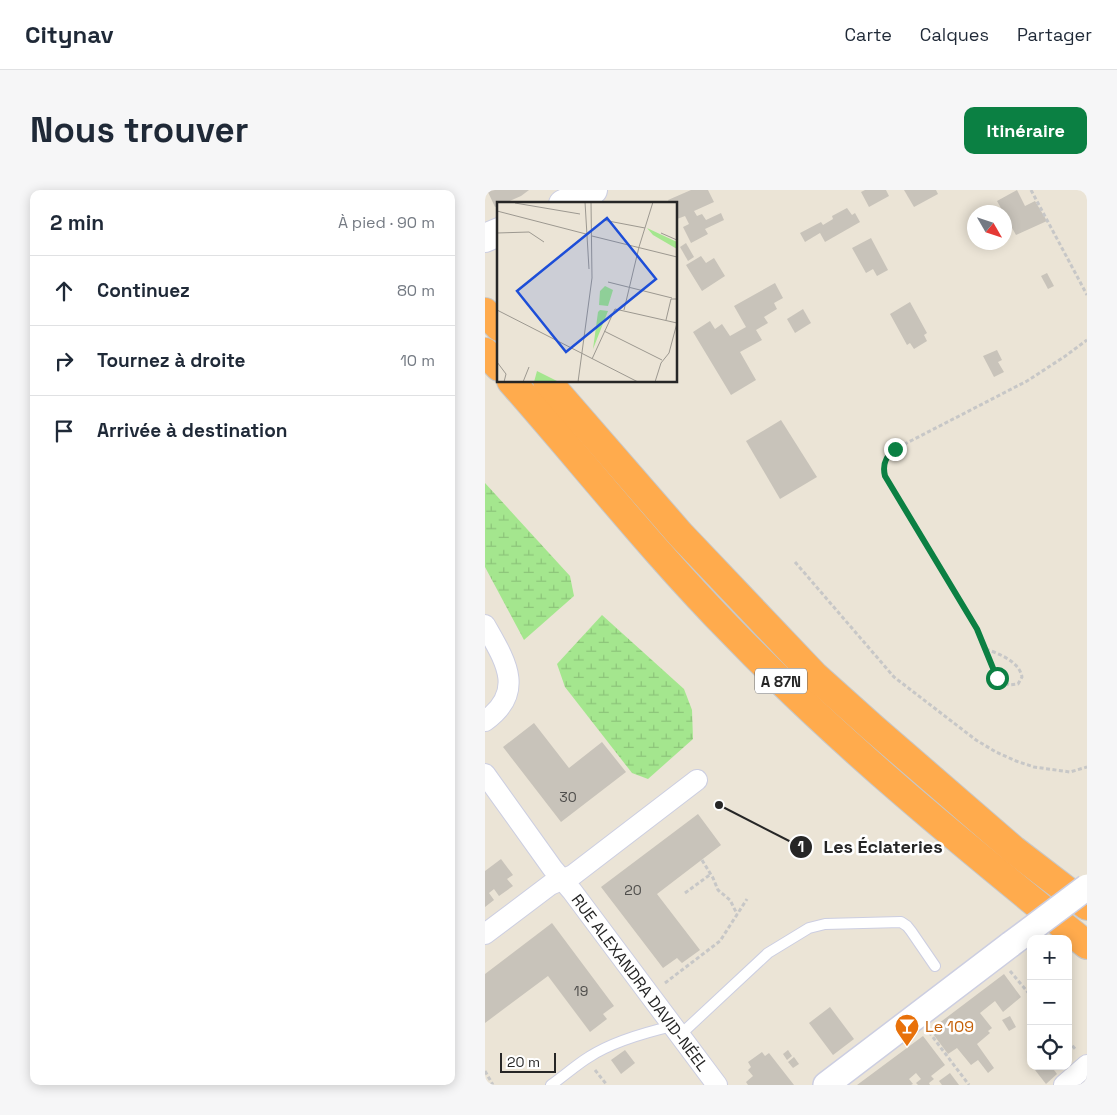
<!DOCTYPE html>
<html lang="fr">
<meta charset="utf-8">
<style>
:root{--surface:#fff;--page:#f6f6f7;--text:#1f2937;--muted:#747a83;--line:#e0e1e3;--accent:#0b8043}
body{margin:0;font-family:"Space Grotesk",sans-serif;background:var(--page);color:var(--text)}
.controls{position:absolute;right:15px;bottom:15px;display:grid;overflow:hidden;border-radius:10px;box-shadow:0 2px 12px #0003}
.controls button{width:45px;height:45px;display:grid;place-items:center;padding:0;border:0;border-bottom:1px solid var(--line);background:var(--surface);color:var(--text);font:25px sans-serif}
.compass{position:absolute;left:482px;top:15px;width:45px;height:45px;border-radius:50%;background:var(--surface);box-shadow:0 2px 12px #0003;rotate:129deg}
.scale{position:absolute;left:15px;bottom:12px;width:56px;box-sizing:border-box;padding-left:5px;border:2px solid #262626;border-top:0;font-size:14px;line-height:18px;white-space:nowrap;color:#262626;-webkit-text-stroke:4px #fff;paint-order:stroke}
.stop{position:absolute;width:15px;height:15px;margin:-11px;border:4px solid #0b8043;border-radius:50%;background:#fff}
.stop.end{background:#0b8043;border-color:#fff;box-shadow:0 1px 5px #0008}
.list{margin:0;padding:0;list-style:none}
h2{display:flex;justify-content:space-between;align-items:center;height:65px;margin:0;padding:0 20px;font-size:21px}
h2 small{font-size:16px;font-weight:400;color:var(--muted)}
.list li{display:grid;grid-template-columns:32px 1fr auto;gap:15px;align-items:center;box-sizing:border-box;height:70px;padding:0 20px;border-top:1px solid var(--line)}
.list b{display:block;font-size:19px;white-space:nowrap}
.list em{font-size:16px;font-style:normal;color:var(--muted)}
.icon{flex:none;width:28px;height:28px;fill:none;stroke:currentColor;stroke-width:2;stroke-linecap:round;stroke-linejoin:round}
.map{position:relative;flex:none;width:602px;height:895px;overflow:hidden;border-radius:10px}
header{display:flex;align-items:center;gap:30px;box-sizing:border-box;height:70px;padding:0 25px;background:var(--surface);border-bottom:1px solid var(--line)}
header strong{font-size:24px}
nav{display:flex;gap:28px;margin-inline-start:auto;font-size:18px}
.intro{display:flex;align-items:center;justify-content:space-between;box-sizing:border-box;height:120px;padding:0 30px}
h1{margin:0;font-size:35px}
.button{padding:12px 22px;border-radius:10px;background:var(--accent);color:#fff;font-size:18px;font-weight:700}
main{display:flex;gap:30px;padding:0 30px}
aside{flex:1;background:var(--surface);border-radius:10px;box-shadow:0 2px 12px #0003}
.map>svg:first-child{display:block}
</style>
<header>
<strong>Citynav</strong>
<nav><a>Carte</a><a>Calques</a><a>Partager</a></nav>
</header>
<div class="intro"><h1>Nous trouver</h1><a class="button">Itinéraire</a></div>
<main>
<aside>
<h2>2 min<small>À pied · 90 m</small></h2>
<ul class="list">
<li><svg class="icon" aria-label="ahead" viewBox="0 0 24 24"><path d="M12 20V5M6 11l6-6 6 6"/></svg><div><b>Continuez</b></div><em>80 m</em></li>
<li><svg class="icon" aria-label="right" viewBox="0 0 24 24"><path d="M7 20v-9h11M14 6l5 5-5 5"/></svg><div><b>Tournez à droite</b></div><em>10 m</em></li>
<li><svg class="icon" aria-label="arrive" viewBox="0 0 24 24"><path d="M6 21V4h12l-3 4 3 4H6"/></svg><div><b>Arrivée à destination</b></div></li>
</ul>
</aside>
<div class="map">
<svg width="602" height="895" viewBox="0 0 602 895">
<defs>
<pattern id="wetland-marsh" width="20" height="14" patternUnits="userSpaceOnUse" patternTransform="scale(1.25)"><rect width="20" height="14" fill="#a4e68e"/><path d="M1 5h8M5 5V1M11 12h8M15 12V8" fill="none" stroke="#8dc57a"/></pattern>
</defs>
<rect width="100%" height="100%" fill="#ebe4d6"/>
<g fill="url(#wetland-marsh)">
<path d="M0 293 85 386 89 406 39 450 0 377Z"/>
<path d="M117 425 199 499 207 520 208 549 163 589 147 583 80 497 72 474Z"/>
</g>
<g fill="#c8c3ba">
<path d="M2 0H44L36 6 18 14H14V15L10 17Z"/>
<path d="M206 0H223L229 12 209 21 212 26 217 24 221 30 236 23 239 30 220 39 223 44 206 53 198 37 204 34 200 26 192 29 191 14H185L183 10Z"/>
<path d="M380 0H401L404 6 384 17 376 2Z"/>
<path d="M419 0H451L453 4 429 17Z"/>
<path d="M532 0 540 16 550 11 562 31 531 45 512 11Z"/>
<path d="M362 18 367 25 370 23 375 32 340 52 335 43 320 52 315 43 336 32 338 35 348 29 347 26Z"/>
<path d="M386 48 403 80 392 86 388 79 381 83 367 58Z"/>
<path d="M201 53 209 67 203 71 195 57Z"/>
<path d="M216 66 221 73 229 68 240 86 217 101 201 75Z"/>
<path d="M562 83 569 96 563 99 556 86Z"/>
<path d="M290 93 298 108 289 113 292 119 279 127 283 133 271 140 277 150 255 162 271 190 246 205 208 142 225 131 230 139 237 134 245 146 261 137 249 116Z"/>
<path d="M425 112 442 143 439 145 442 151 429 159 425 153 422 155 405 124Z"/>
<path d="M318 119 326 133 310 143 302 129Z"/>
<path d="M512 160 517 170 513 172 519 182 509 187 498 166Z"/>
<path d="M296 230 332 287 295 309 261 251Z"/>
<path d="M49 533 84 578 117 552 141 582 76 632 18 557Z"/>
<path d="M235 609 240 616 234 621 228 614Z"/>
<path d="M213 624 236 655 172 704 215 760 197 773 192 768 178 778 116 697Z"/>
<path d="M16 669 28 685 22 689 28 696 14 706 9 699 4 703 9 710 0 717V681Z"/>
<path d="M67 733 129 816 118 824 122 829 105 842 63 786 0 833V784Z"/>
<path d="M519 784 536 807 518 822 510 811 495 823 507 838 503 841 505 843 492 854 509 878 503 883 493 870 486 875 472 858 463 864 445 840Z"/>
<path d="M345 817 369 849 348 865 324 833Z"/>
<path d="M525 826 531 837 524 841 517 830Z"/>
<path d="M438 846 460 875 446 886 449 889 444 893 445 895H433L431 893 436 889 431 883 424 889 428 894 426 895H372Z"/>
<path d="M140 860 150 873 136 884 126 870Z"/>
<path d="M303 860 307 866 302 870 298 864Z"/>
<path d="M277 862 280 866 284 863 309 895H263L261 892 268 886 263 880 266 877 263 872Z"/>
<path d="M309 867 314 874 308 878 303 872Z"/>
<path d="M556 876H566L572 884 561 894 550 880Z"/>
<path d="M465 883 474 895H457L454 891Z"/>
</g>
<g fill="none" stroke-linecap="round" stroke-linejoin="round">
<defs>
<g id="service">
<path d="M195 845 283 763 324 738 340 734 416 732 422 736 426 741 450 776"/>
<path d="M66 895C79 886 91 875 104 867 127 852 162 842 188 836"/>
</g>
<g id="minor">
<path d="M0 435C19 469 42 501 0 531"/>
<path id="s1" d="M0 584 68 679 87 701 232 895"/>
<path d="M0 744 65 695 88 685 212 590"/>
<path d="M579 895 602 875"/>
</g>
<path id="tertiary" d="M341 895 526 754"/>
<g id="secondary">
<path d="M78 14 108 0"/>
<path d="M0 48 14 42"/>
</g>
<g id="motorway">
<path d="M0 122 14 137"/>
<path d="M0 162 14 177"/>
<path d="M26 191C100 275 170 364 249 444 358 557 480 656 602 755"/>
<path d="M62 191 195 344 330 486 388 538 529 660 602 716"/>
</g>
</defs>
<use href="#service" stroke="#cccee1" stroke-width="12"/>
<use href="#minor" stroke="#cccee1" stroke-width="22"/>
<use href="#tertiary" stroke="#cccee1" stroke-width="28"/>
<use href="#secondary" stroke="#cccee1" stroke-width="30"/>
<use href="#motorway" stroke="#c7c7c7" stroke-width="30"/>
<g stroke="#c7c7c7" stroke-width="3" stroke-dasharray="4 2.5" stroke-linecap="butt">
<path d="M546 0 602 105"/>
<path d="M310 372 409 487 491 550 511 562 531 571 549 577 585 582 602 577"/>
<path d="M501 459C514 464 534 471 537 487L533 494 524 495 512 488 492 439 400 286C397 274 401 266 410 259L542 191 579 167 602 150"/>
<path d="M217 670 228 688 233 700 245 710 252 724"/>
<path d="M200 703 226 684"/>
<path d="M525 781 546 806"/>
<path d="M180 793 235 751 262 709"/>
<path d="M444 842 484 895"/>
<path d="M583 851 591 860"/>
<path d="M110 880 122 895"/>
<path d="M0 881 8 895"/>
</g>
<use href="#service" stroke="#fff" stroke-width="10"/>
<use href="#minor" stroke="#fff" stroke-width="20"/>
<use href="#tertiary" stroke="#fff" stroke-width="25"/>
<use href="#secondary" stroke="#fff" stroke-width="28"/>
<use href="#motorway" stroke="#ffab4d" stroke-width="28"/>
<defs>
<path id="tertiary-bridge" d="M526 754 602 697"/>
</defs>
<use href="#tertiary-bridge" stroke="#cccee1" stroke-width="28" stroke-linecap="butt"/>
<use href="#tertiary-bridge" stroke="#fff" stroke-width="25"/>
</g>
<g fill="none" stroke-linecap="round" stroke-linejoin="round">
<path stroke="#0b8043" stroke-width="6" d="M410 259C401 266 397 274 400 286L492 439 512 488"/>
</g>
<defs>
<symbol id="bar-pin" viewBox="-11 -11 22 30"><path d="M0 17L-7.5 6A9.5 9.5 0 1 1 7.5 6Z" fill="#e8710a" stroke="#fff"/><path d="M-6-5H6L.8 .8V4.5H3.5V6h-7V4.5H-.8V.8Z" fill="#fff"/></symbol>
</defs>
<g fill-rule="evenodd">
<use href="#bar-pin" x="408" y="822" width="28" height="38"/>
</g>
<g text-anchor="middle" dominant-baseline="central" stroke-width="5" stroke-linejoin="round" paint-order="stroke">
<g font-size="14" fill="#4e4d4b">
<text x="83" y="607">30</text>
<text x="148" y="700">20</text>
<text x="96" y="801">19</text>
</g>
<rect fill="#fff" stroke="#676767" stroke-width="1" x="270" y="478.5" width="52" height="25" rx="4"/>
<g font-size="15" font-weight="bold" fill="#262626">
<text x="296" y="491">A 87N</text>
</g>
<g font-size="16" fill="#262626" stroke="#fff">
<text stroke="none"><textPath href="#s1" startOffset="260">RUE ALEXANDRA DAVID-NÉEL</textPath></text>
</g>
<g font-size="16" fill="#c56008" stroke="#fff" text-anchor="start">
<text x="440" y="836">Le 109</text>
</g>
</g>
<g transform="translate(12 12)">
<rect width="180" height="180" fill="#ebe4d6"/>
<path d="M150 26 180 40V47L156 33ZM40 169 62 180H37Z" fill="#a4e68e"/>
<path d="M108 84 116 88 111 104 102 103 103 89ZM103 108 111 109 96 147 101 110Z" fill="#a4e68e"/>
<path fill="none" stroke="#9c9890" stroke-width="1" d="M88 0 92 67M18 1 83 12M0 9 89 32M106 18 148 26M0 31 32 30 47 40M164 31 180 38M95 34 180 55M142 45 156 0M111 80 175 96M0 108 141 180M127 108 142 45M169 118 174 97H180M107 129 165 158M95 157 118 107 180 121M0 160 9 172 7 180M26 180 32 165M81 180 95 76 94 0M158 180 164 161 172 151 180 121"/>
<path fill="#1d4ed8" fill-opacity="0.15" stroke="#1d4ed8" stroke-width="2.5" d="M110 16 159 77 69 150 20 89Z"/>
<rect width="180" height="180" fill="none" stroke="#262626" stroke-width="2.5"/>
</g>
<path fill="none" stroke="#262626" stroke-width="2" d="M234 615L316 657"/>
<g fill="#262626" stroke="#fff" stroke-width="2">
<circle cx="234" cy="615" r="5"/>
<circle cx="316" cy="657" r="12"/>
</g>
<g font-size="15" text-anchor="middle" font-weight="bold" fill="#fff">
<text x="316" y="662">1</text>
</g>
<g font-size="18" text-anchor="middle" font-weight="bold" fill="#262626" stroke="#fff" stroke-width="5" stroke-linejoin="round" paint-order="stroke">
<text x="398" y="663">Les Éclateries</text>
</g>
</svg>
<div class="controls">
<button>+</button>
<button>−</button>
<button><svg class="icon" aria-label="locate" viewBox="0 0 24 24"><circle cx="12" cy="12" r="6"/><path d="M12 2v4M12 18v4M2 12h4M18 12h4"/></svg></button>
</div>
<svg class="compass" viewBox="-18 -18 36 36"><path d="M0-13l5 13h-10z" fill="#e53935"/><path d="M0 13l5-13h-10z" fill="#747a83"/></svg>
<div class="scale">20 m</div>
<div class="stop" style="left:512px;top:488px"></div>
<div class="stop end" style="left:410px;top:259px"></div>
</div>
</main>
